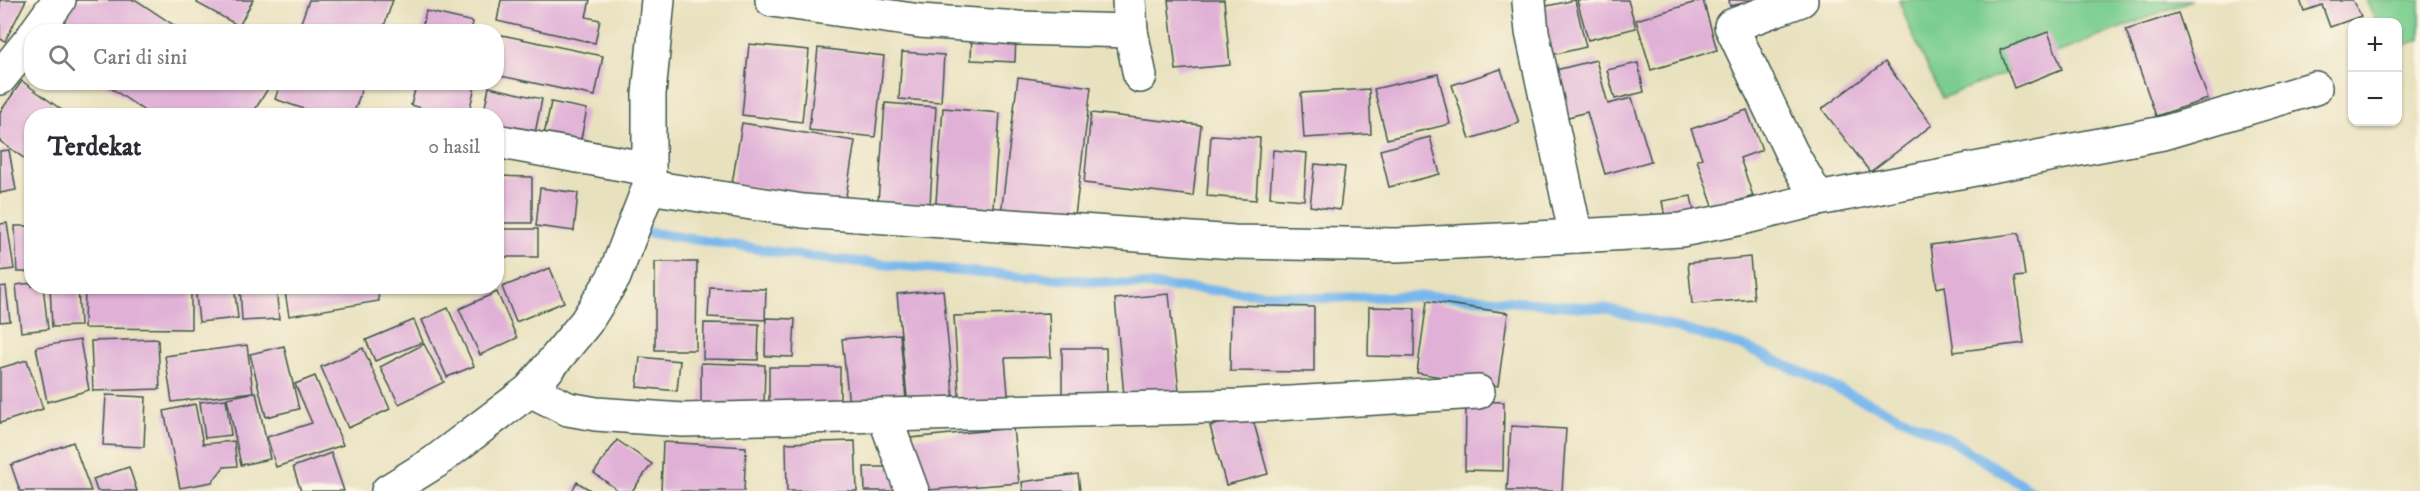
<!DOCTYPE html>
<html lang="id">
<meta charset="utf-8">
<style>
:root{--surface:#fff;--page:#f7f7f7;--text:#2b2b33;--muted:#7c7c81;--line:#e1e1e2}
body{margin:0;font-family:"IM FELL DW Pica",serif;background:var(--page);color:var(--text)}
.controls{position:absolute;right:18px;top:18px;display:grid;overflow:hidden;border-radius:12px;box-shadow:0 2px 4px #0004}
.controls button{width:54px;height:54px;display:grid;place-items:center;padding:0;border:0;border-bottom:2px solid var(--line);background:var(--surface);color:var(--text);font:30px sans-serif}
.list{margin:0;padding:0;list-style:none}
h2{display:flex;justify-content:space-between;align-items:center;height:78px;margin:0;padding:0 24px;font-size:26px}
h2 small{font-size:20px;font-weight:400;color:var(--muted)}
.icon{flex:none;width:33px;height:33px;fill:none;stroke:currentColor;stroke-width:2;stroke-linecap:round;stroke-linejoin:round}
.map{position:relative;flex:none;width:2420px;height:491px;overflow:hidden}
.search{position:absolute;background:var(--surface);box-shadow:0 2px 4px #0004;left:24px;top:24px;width:480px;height:66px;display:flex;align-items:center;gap:15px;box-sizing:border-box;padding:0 21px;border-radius:24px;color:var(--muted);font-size:22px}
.panel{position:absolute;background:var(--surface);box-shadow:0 2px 4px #0004;left:24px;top:108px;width:480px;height:186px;border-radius:24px}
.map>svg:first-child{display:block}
</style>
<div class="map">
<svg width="2420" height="491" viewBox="0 0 2420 491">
<rect width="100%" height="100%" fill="#fcf5e5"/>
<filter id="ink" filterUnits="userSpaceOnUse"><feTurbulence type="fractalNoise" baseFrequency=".0167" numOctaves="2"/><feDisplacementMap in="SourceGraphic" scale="12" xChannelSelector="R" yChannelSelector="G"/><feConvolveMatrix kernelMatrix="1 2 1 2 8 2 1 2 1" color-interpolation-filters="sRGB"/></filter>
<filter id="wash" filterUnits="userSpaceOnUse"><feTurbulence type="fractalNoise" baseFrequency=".008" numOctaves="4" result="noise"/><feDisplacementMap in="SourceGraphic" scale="24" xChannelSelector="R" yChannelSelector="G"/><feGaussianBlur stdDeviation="1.35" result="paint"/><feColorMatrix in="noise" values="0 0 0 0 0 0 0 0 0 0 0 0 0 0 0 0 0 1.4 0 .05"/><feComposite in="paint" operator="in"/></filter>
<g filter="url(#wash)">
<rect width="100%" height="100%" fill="#e8e1be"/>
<g fill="#7acd8f" stroke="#4c8562" stroke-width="1.5">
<path d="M1899 0H2192L1942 98 1909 27Z"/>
<path d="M2366 0H2420V40L2398 47V22H2376Z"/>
</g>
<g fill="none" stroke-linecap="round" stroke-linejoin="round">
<path stroke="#78b7ec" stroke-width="10" d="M645 232 817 258 981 273 1321 298 1443 296 1609 309 1743 346 1949 439 2032 491"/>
</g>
<g id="blocks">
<g fill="#e0b0d7">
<path d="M0 0H26L5 41 0 39Z"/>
<path d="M77 0H136L184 32H56Z"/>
<path d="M198 0H253L239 26 197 3Z"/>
<path d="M309 0H393L382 32H319L300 25Z"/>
<path d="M501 0H590L586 17 600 20 595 43 497 21Z"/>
<path d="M1168 0H1224L1230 65 1176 70Z"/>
<path d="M1575 0 1586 47 1543 57 1533 9Z"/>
<path d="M1577 0H1628L1636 28 1588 40Z"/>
<path d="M1703 0 1717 50 1651 70 1636 20Z"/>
<path d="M1729 0H1754V1L1730 6Z"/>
<path d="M2300 0H2352L2361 16 2330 27 2322 5 2304 11Z"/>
<path d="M426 11 473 22 471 32H421Z"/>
<path d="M2178 13 2208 99 2156 116 2126 30Z"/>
<path d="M2048 32 2062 69 2014 88 2000 50Z"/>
<path d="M972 33 1016 35 1015 62 971 60Z"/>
<path d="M502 35 603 56 595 96 496 75Z"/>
<path d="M749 44 809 50 802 122 742 115Z"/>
<path d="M818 48 884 56 875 137 809 130Z"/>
<path d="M902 52 944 55 941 102 899 99Z"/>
<path d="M1596 60 1608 104 1632 98 1651 161 1605 174 1587 112 1561 119 1548 72Z"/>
<path d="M1885 62 1932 125 1870 172 1822 109Z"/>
<path d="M1638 63 1644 92 1615 99 1607 70Z"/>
<path d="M1501 69 1519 123 1470 139 1452 85Z"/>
<path d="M1438 74 1450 124 1387 139 1374 89Z"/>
<path d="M1018 77 1091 87 1074 224 1001 214Z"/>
<path d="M22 81 70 116H32V164L0 141V112Z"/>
<path d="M102 82H262L269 87 251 116H152Z"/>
<path d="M281 82H364L353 116H324L275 99Z"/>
<path d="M417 82H476L468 116H451L411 105Z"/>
<path d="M489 87 542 99 533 143 496 134V116H483Z"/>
<path d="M1369 89 1371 134 1304 138 1301 93Z"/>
<path d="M551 102 587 109 578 153 542 145Z"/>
<path d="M885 103 936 107 930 205 878 202Z"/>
<path d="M943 108 1000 113 992 219 935 215Z"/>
<path d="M1747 110 1762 150 1740 158 1753 196 1714 209 1697 160 1702 158 1691 129Z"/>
<path d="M1091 113 1201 125 1193 196 1084 183Z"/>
<path d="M742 123 855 141 845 202 732 184Z"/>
<path d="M1211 135 1260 138 1256 200 1207 196Z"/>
<path d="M1430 137 1440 174 1389 187 1380 150Z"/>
<path d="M9 150 16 190 0 193V151Z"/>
<path d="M1273 150 1307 153 1304 200 1270 197Z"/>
<path d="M1315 164 1345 167 1340 210 1310 206Z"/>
<path d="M496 176 532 177V223H496Z"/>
<path d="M540 188 578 193 574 231 536 226Z"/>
<path d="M1691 196 1696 221 1667 227 1662 201Z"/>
<path d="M7 223 14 269 0 271V224Z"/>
<path d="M15 226H32V272H17Z"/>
<rect x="496" y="229" width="42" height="28"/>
<path d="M2019 233 2025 276 2015 277 2024 343 1954 352 1945 286 1937 288 1931 245Z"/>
<path d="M1750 257 1754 299 1692 304 1688 263Z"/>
<path d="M655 262H697L696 350H655Z"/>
<path d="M550 268 564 302 516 322 502 287Z"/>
<path d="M32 283V286H43L48 329 21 332 16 285Z"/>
<path d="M6 286 10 321 0 322V287Z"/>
<path d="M50 286H78L80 326 52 327Z"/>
<path d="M85 286H191V329L84 328Z"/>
<path d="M195 286H234L238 318 199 322Z"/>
<path d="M240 286H276L279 319 242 321Z"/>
<path d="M284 286H377L379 301 289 316Z"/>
<path d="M710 287 766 289 765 320 708 317Z"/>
<path d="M943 290 954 403 908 407 897 294Z"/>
<path d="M497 292 517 338 480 355 459 309Z"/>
<path d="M1169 294 1179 391 1124 396 1115 299Z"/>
<path d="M1427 301 1508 313 1498 386 1417 373Z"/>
<path d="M1231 305 1314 307V372L1230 371Z"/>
<path d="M1369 307 1415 308 1414 357 1368 356Z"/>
<path d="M448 308 474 366 447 377 422 320Z"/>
<path d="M1049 313 1051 357 1005 358 1009 406 960 410 954 316Z"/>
<path d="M766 318 795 319 793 357 765 356Z"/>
<path d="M414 320 423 342 375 361 366 340Z"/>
<path d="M704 323 759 324 758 360 703 359Z"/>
<path d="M900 334 906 400 849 405 842 339Z"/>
<path d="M158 339 160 389 93 391 91 341Z"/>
<path d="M80 340 89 390 47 402 36 347Z"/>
<path d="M424 344 444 382 399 404 380 367Z"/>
<path d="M247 345 253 392 172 402 165 356Z"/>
<path d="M284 346 299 409 266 417 250 354Z"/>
<path d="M363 348 390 409 348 428 321 367Z"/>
<path d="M1062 348H1106L1107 397H1062Z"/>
<path d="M640 357 680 361 677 391 637 387Z"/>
<path d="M27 360 43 409 0 423V368Z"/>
<path d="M701 363 765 365 764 406 701 405Z"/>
<path d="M769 367H840V405L769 404Z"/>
<path d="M315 376 343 445 276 467 267 437 312 423 295 384Z"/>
<path d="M256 392 270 459 241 465 227 398Z"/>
<path d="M106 395 146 397 144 447 103 445Z"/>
<path d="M226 399 231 435 205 438 200 402Z"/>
<path d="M1466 401 1504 402 1503 471 1465 470Z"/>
<path d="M195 404 203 444 234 441 237 466 224 467 212 482 180 488 164 411Z"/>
<path d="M1252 416 1268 474 1226 485 1210 426Z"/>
<path d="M1511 426 1566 429 1562 491H1507Z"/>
<path d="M1013 428 1019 483 915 491 910 438Z"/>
<path d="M617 440 652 464 632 491H619L594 473Z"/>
<path d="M855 441 857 491H787L786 443Z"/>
<path d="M73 442 91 491H20L11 465Z"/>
<path d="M663 442 746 447 744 491H661Z"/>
<path d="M331 453 344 491H301L293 467Z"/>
<path d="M129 467 137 491H97L93 479Z"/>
<path d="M864 467H900V491H865Z"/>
<path d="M1078 474 1080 491H1023L1022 482Z"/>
<path d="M577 482 592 491H572Z"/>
</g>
</g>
</g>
<g filter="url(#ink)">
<use href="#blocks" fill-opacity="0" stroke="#3d5649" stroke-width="1.5"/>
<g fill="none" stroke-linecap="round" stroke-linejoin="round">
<defs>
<g id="minor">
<path d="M772 0 920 21 1018 28 1131 31 1140 76"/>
<path d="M1129 0 1131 31"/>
<path d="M1801 0 1731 26 1791 152 1818 199"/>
<path d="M1529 2 1532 32 1576 236"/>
<path d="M36 32 59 0"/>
<path d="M0 78 32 38"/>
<path d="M496 141 649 169"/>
<path d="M649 187 803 211 1234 242 1396 245 1576 236 1681 230 1742 218 1818 199 2163 133 2315 88"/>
<path d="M530 390 568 409 596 414 683 420 1240 406 1478 392"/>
<path d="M884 415 912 491"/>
</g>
<path id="major" d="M388 491 435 462 530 390 586 322 614 277 649 187V94L658 0"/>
</defs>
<use href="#minor" stroke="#3d5649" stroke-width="36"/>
<use href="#major" stroke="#3d5649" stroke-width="36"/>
<use href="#minor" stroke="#fff" stroke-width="33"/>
<use href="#major" stroke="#fff" stroke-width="33"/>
</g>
</g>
</svg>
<div class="controls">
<button>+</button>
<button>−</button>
</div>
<div class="search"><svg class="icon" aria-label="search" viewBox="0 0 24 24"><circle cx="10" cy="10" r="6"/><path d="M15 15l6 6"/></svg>Cari di sini</div>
<section class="panel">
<h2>Terdekat<small>0 hasil</small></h2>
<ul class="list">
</ul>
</section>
</div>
